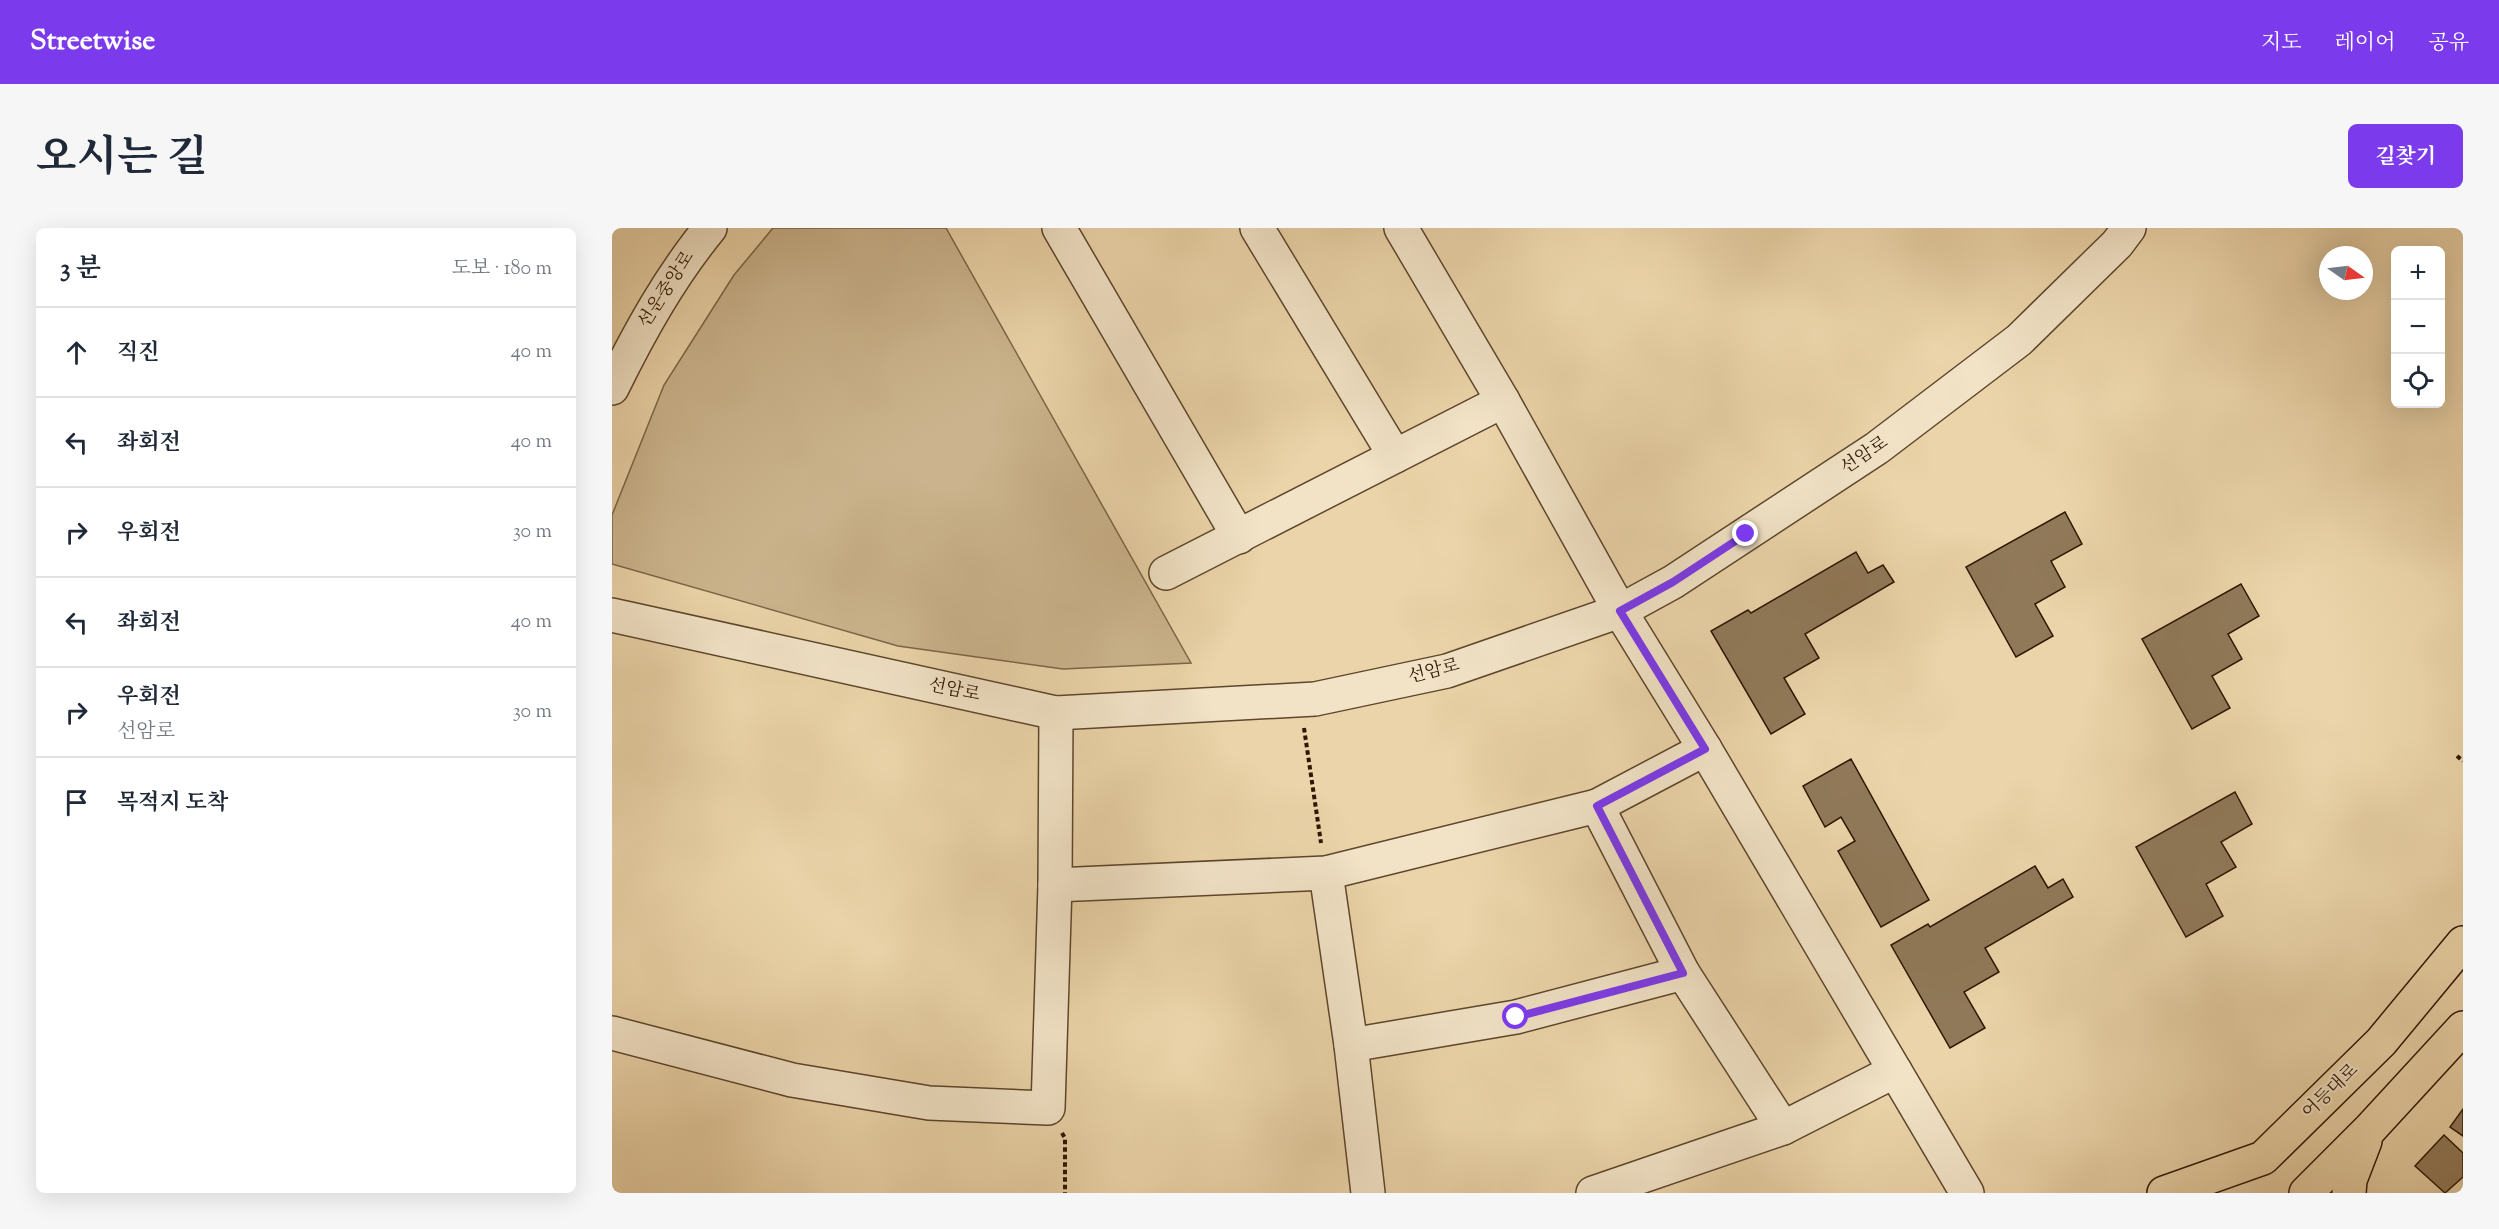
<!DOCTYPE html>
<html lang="ko">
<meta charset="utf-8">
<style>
:root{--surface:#fff;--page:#f6f6f7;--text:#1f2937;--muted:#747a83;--line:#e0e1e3;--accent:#7c3aed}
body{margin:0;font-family:"Sorts Mill Goudy","Noto Serif KR",serif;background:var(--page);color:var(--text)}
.controls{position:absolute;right:18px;top:18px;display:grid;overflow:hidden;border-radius:9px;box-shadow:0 6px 24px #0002}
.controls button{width:54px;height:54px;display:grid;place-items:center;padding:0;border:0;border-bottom:2px solid var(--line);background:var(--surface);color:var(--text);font:30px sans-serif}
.compass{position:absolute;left:1707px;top:18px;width:54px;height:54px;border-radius:50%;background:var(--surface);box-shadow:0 6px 24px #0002;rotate:104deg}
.stop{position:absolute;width:18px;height:18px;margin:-14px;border:4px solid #7c3aed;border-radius:50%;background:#fff}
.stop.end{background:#7c3aed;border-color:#fff;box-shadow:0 2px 6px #0008}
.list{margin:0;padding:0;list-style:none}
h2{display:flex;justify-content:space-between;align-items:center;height:78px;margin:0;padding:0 24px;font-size:26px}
h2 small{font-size:20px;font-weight:400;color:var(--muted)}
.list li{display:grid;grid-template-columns:39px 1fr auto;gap:18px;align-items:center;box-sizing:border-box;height:90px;padding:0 24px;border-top:2px solid var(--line)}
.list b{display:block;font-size:22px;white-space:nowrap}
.list p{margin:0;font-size:20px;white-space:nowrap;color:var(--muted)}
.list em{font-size:20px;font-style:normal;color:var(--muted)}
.icon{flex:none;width:33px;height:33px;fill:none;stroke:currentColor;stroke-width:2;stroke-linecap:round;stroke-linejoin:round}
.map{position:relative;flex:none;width:1851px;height:965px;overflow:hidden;border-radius:9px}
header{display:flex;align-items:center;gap:36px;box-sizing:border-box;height:84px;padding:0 30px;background:var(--accent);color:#fff}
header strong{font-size:28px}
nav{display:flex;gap:33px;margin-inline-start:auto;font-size:21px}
.intro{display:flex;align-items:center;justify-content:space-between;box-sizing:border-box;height:144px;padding:0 36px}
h1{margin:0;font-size:42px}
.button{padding:15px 27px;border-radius:9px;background:var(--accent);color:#fff;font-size:21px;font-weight:700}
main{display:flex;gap:36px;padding:0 36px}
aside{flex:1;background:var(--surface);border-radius:9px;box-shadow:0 6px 24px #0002}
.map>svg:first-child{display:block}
</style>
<header>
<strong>Streetwise</strong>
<nav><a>지도</a><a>레이어</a><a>공유</a></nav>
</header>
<div class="intro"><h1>오시는 길</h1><a class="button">길찾기</a></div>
<main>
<aside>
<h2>3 분<small>도보 · 180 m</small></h2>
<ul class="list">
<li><svg class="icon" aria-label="ahead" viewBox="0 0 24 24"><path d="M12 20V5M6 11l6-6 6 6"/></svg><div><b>직진</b></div><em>40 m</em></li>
<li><svg class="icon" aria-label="left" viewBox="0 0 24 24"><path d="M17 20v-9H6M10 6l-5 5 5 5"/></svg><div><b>좌회전</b></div><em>40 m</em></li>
<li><svg class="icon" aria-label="right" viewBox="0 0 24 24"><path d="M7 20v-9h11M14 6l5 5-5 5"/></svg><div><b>우회전</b></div><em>30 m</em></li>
<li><svg class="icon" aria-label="left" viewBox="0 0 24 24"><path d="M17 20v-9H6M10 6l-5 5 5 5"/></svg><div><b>좌회전</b></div><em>40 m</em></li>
<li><svg class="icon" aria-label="right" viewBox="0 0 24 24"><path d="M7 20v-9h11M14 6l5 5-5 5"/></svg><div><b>우회전</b><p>선암로</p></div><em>30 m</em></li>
<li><svg class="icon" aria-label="arrive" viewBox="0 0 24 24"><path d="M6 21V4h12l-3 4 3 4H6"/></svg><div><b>목적지 도착</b></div></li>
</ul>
</aside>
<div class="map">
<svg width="1851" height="965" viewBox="0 0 1851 965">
<rect width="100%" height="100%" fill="#ebd4a9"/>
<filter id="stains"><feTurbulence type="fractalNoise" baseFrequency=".00333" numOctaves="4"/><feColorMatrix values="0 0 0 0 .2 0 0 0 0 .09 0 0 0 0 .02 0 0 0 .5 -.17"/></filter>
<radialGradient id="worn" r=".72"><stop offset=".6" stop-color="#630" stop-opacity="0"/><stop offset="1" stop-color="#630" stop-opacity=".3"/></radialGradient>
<path fill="#cbb48d" stroke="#7c6548" stroke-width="1.5" d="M161 0H334L579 435 451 441 286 418 0 336V287L52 157 122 47Z"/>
<g fill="#907959" stroke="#2e1603" stroke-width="1.5">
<path d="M1453 284 1470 316 1439 333 1453 359 1423 376 1441 408 1404 429 1354 339Z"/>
<path d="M1244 324 1256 345 1271 337 1282 354 1193 406 1207 430 1172 450 1193 486 1159 506 1099 403 1136 382 1139 385Z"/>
<path d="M1629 356 1647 388 1616 406 1630 431 1600 448 1618 480 1580 501 1530 411Z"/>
<path d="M1239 531 1317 672 1269 699 1226 623 1243 613 1229 589 1213 599 1191 558Z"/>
<path d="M1623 564 1640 596 1609 614 1624 639 1594 656 1611 688 1574 709 1524 619Z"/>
<path d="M1423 638 1436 660 1451 651 1461 669 1373 720 1387 744 1352 764 1373 800 1338 820 1279 717 1316 696 1318 699Z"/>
<path d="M1851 881V908L1838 899Z"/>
<path d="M1832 907 1851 925V949L1833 965 1803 938Z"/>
</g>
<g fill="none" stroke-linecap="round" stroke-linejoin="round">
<defs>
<g id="street">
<path d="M447 0 627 309"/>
<path d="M645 0 783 228"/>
<path d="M789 0 891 173 1008 383 1093 521 1355 965"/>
<path d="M0 160C28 103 58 49 98 0"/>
<path d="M554 345 891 173"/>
<path d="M0 387 444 485 703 471 835 443 1008 383 1061 354 1265 220 1407 112 1505 16 1517 0"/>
<path d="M985 578 1071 745 1171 900"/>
<path d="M714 645 739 817 756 965"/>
<path d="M443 657 714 645 985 578 1093 521"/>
<path d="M0 805 180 852 317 875 436 880 443 657 444 485"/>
<path d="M739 817 904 789 1071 745"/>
<path d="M981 965 1171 900 1283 843"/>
</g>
<g id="primary">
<path d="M1552 965 1651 930 1769 814 1851 715"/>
<path d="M1694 965 1758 901 1851 800"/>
<path d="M1737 965 1738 952 1753 913"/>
</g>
</defs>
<use href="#street" stroke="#5d462c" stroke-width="36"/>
<use href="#primary" stroke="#2e1603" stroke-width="36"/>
<g stroke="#2e1603" stroke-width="4" stroke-dasharray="4.5 3" stroke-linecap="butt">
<path d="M692 500 709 615"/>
<path d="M1845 528 1851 533"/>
<path d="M450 905 453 910V965"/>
</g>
<use href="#street" stroke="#f2e3c7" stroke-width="33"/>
<use href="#primary" stroke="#ebd4a9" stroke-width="33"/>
</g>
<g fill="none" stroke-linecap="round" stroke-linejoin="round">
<path stroke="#7c3aed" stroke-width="8" d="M904 789 1071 745 985 578 1093 521 1008 383 1061 354 1134 306"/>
</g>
<g text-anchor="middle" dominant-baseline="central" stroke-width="4.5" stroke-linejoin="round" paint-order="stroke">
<g font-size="18" fill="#2e1603" stroke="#f2e3c7">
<text transform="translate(55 62) rotate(-57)">선운중앙로</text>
<text transform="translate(1253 228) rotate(-34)">선암로</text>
<text transform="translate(822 444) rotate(-14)">선암로</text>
<text transform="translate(342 463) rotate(12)">선암로</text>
<text transform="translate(1719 864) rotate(-44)">어등대로</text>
</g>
</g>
<rect width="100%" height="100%" filter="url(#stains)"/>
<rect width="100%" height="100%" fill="url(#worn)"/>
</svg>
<div class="controls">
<button>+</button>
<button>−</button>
<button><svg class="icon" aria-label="locate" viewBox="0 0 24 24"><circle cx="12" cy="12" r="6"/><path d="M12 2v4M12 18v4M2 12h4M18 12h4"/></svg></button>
</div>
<svg class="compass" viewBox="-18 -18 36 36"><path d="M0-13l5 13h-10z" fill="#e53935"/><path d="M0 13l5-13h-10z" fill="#747a83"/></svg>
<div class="stop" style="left:904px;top:789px"></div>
<div class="stop end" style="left:1134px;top:306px"></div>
</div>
</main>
